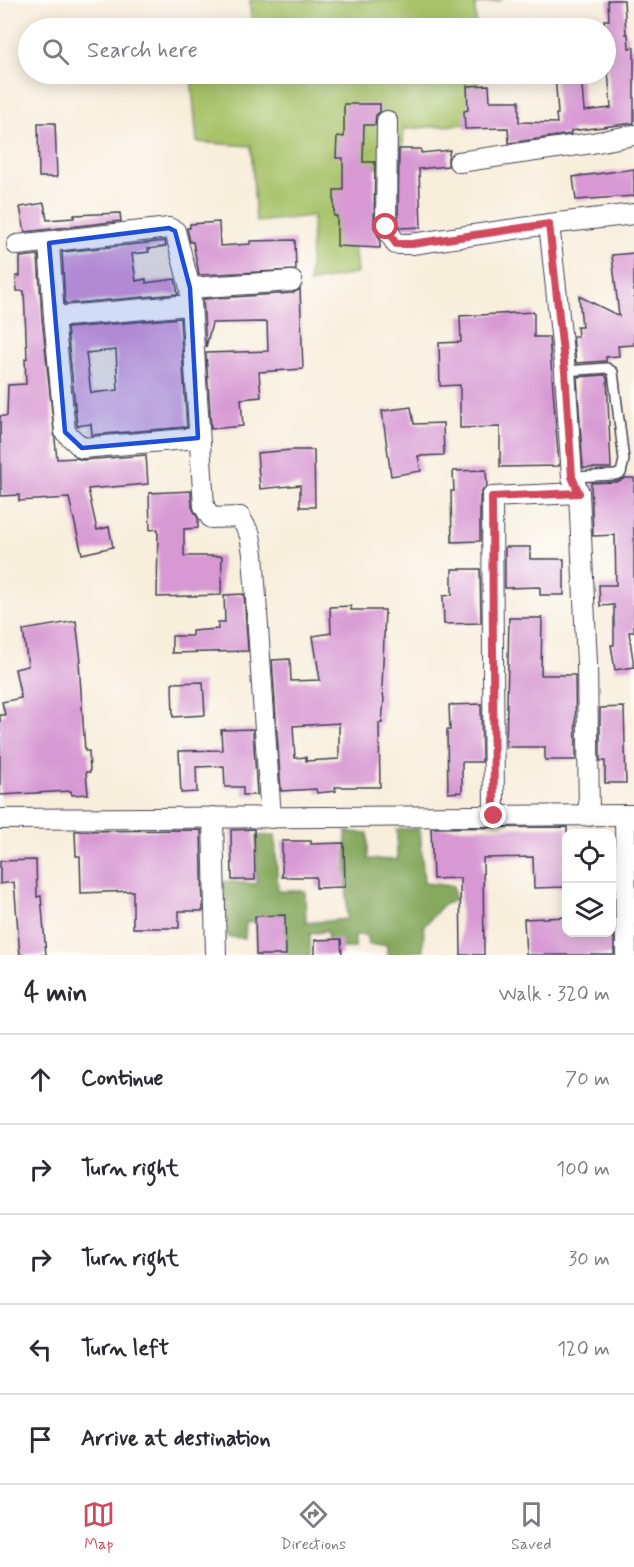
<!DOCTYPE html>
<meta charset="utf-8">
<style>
:root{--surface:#fff;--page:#f2f2f3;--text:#2b2b33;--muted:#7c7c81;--line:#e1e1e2;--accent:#d1495b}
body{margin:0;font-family:Mynerve,sans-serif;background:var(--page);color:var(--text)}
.controls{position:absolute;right:18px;bottom:18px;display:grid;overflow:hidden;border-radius:12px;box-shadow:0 3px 15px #0003}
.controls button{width:54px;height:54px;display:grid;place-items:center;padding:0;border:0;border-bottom:2px solid var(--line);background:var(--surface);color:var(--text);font:30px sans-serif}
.stop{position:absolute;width:18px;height:18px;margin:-14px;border:4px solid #d1495b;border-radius:50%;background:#fff}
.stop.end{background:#d1495b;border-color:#fff;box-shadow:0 2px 6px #0008}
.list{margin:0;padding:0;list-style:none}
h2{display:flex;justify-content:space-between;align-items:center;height:78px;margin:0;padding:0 24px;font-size:26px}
h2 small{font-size:20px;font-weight:400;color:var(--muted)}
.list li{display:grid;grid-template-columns:39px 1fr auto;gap:18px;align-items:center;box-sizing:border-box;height:90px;padding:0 24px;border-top:2px solid var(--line)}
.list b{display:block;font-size:22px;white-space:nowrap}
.list em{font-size:20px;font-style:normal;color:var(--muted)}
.icon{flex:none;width:33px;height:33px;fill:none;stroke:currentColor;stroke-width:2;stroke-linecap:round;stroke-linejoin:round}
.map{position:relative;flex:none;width:634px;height:955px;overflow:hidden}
.search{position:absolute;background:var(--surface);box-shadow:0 3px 15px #0003;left:18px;right:18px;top:18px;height:66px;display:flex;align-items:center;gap:15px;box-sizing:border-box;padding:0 21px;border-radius:33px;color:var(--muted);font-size:22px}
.sheet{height:528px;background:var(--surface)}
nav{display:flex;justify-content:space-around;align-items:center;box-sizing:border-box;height:84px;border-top:2px solid var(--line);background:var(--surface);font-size:16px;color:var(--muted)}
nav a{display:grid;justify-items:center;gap:3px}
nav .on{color:var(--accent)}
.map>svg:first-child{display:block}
</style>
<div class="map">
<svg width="634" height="955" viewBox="0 0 634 955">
<rect width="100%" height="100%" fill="#fdfcf7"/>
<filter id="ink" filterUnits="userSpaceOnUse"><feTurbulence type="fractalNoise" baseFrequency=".0167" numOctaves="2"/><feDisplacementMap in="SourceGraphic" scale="12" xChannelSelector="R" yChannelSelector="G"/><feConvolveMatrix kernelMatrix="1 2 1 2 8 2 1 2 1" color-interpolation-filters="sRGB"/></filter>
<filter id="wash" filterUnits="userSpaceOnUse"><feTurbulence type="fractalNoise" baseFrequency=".008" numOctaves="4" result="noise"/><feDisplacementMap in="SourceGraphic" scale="24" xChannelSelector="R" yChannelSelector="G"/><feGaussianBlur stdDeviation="1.35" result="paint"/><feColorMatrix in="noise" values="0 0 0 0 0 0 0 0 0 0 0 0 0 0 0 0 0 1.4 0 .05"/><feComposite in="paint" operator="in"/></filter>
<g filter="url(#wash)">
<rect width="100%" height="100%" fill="#f8eedc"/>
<g fill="#a8c36a" stroke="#657252" stroke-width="1.5">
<path d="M250 0H503L475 4 476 28H242L251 23Z"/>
<path d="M191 74H478L479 123 404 129 401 166 346 170 357 273 309 283 313 216 256 222 251 146 197 142Z"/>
</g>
<path fill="#86a95e" stroke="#54664c" stroke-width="1.5" d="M397 829H420L424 883 453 886 455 900 443 905 424 926 423 950 401 955H387V945H369L366 935H355V948H329L327 931 310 934V955H283L281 919 246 922 245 938 228 937 223 881 256 884 257 836 275 835 278 891H305L306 923 347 919 346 832 368 833V859L397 860Z"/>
<g id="blocks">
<g fill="#d798d3" fill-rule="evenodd">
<path d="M608 0H624L626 34H628L629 48 634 47V123L571 131V134L509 143 508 128 465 129 464 111 468 110 467 86 489 85 490 101H519V122L557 123 556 114H558L555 74H581L584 111 611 108 604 20H609Z"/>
<path d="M344 104H380V112L376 115 375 125H364L363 162H375L374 227 380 240V248L337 246V216H334V190H343V158H336L337 136 344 137Z"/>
<path d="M38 123H55L57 177H39Z"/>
<path d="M399 149H421V153L450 150 448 158V166L419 169 421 227 400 228 398 224Z"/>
<path d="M634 169V196L576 200 573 177Z"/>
<path d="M44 203 47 220 74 218V215L120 213 121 221 25 232 20 207Z"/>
<path d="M219 222 220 246 250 244V241L295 240 296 270 199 275 193 242H190L187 228H190V224Z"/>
<path d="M165 241 166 246 148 249 149 252 132 254 136 281 146 279V283L175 279 178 294 65 304 62 252Z"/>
<path d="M634 253V345L618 346 619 356 606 357V361L576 363 573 336H578L577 327H582L579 296 619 316 612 255Z"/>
<path d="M38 255 42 318 57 459 76 458 83 460 146 455 148 484 88 489 97 530 109 527 113 547 82 554 69 498 19 501V495L1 496 0 416H7L8 385 26 384 25 359 27 358 24 291H17L16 276H20V257Z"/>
<path d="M300 289 303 369 259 372 261 397 241 399 243 426 211 429 206 353 268 351 267 322 212 323 206 347 203 299 293 293Z"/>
<path d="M534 312V337H549L559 466 500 467V427L460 428V385L440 386 439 343 461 342 460 316Z"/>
<path d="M180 318 187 427 92 435 91 424 77 426 67 328ZM116 350 118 390 91 393 86 353Z"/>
<path d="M605 375 607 378 611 468H583L577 377Z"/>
<path d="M411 407 414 424 443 423 444 455 418 456 421 471 391 476 382 411Z"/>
<path d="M292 450H314L315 507H300V485L260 489 257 453Z"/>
<path d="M486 470 487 486 482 491 480 497V541L452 542 451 491H454L453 471Z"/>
<path d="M626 478H634V632H629L634 667 615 670 611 645H614V605L600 606 599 585H616L615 535 593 536 591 483 616 482Z"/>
<path d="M191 491 192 507 198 519V528L184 529V556H222L221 595 157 597 158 529 150 530 149 493Z"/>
<path d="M505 547H530V559H564V595H540V587L505 588Z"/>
<path d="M452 569H480L481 623 444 624 443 596 452 595Z"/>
<path d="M244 594 248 651 172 653V636H192V631L218 629V622H225L224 595Z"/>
<path d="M351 606V610H385L382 688 384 699 382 723H379L380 787H335L336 791 317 793 316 789 281 791 272 660 290 659 291 681 320 680 313 636 331 633 330 607ZM339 723V759L306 761V757L295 758 293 726Z"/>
<path d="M509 618H542L541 675H575L576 760H545V747H506Z"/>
<path d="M76 621 81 661 79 662 85 751H89L90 772H86L88 794 72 795 71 791 0 795V715H5L2 702 21 698 15 669 28 666 23 630Z"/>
<path d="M203 682 205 715 173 717 172 683Z"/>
<path d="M481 704 482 762H462V792L448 793 447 730H450L449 705Z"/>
<path d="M624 707 626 783H605V761H600V708Z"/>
<path d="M253 729 257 795H243V787H225L224 766 196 767 197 792 181 793 179 751 222 750 221 730Z"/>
<path d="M567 827V887L534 888 533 857 483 858 484 955H461L460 878 433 879 431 828Z"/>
<path d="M254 829 255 880H232L231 830Z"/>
<path d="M201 830 203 911H179V928H133V891L81 893 80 856H76L75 831Z"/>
<path d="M282 841H311V844L344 843 345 887 316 888V877H282Z"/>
<path d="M36 860 37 897 41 896 46 955H20L14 882 0 884V861Z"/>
<path d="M285 915 286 955H256L255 916Z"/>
<path d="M567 917V933H614V955H526L524 919Z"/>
<path d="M341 939 342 955H315V940Z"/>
</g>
</g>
</g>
<g filter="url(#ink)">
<use href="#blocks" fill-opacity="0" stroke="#424153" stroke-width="1.5"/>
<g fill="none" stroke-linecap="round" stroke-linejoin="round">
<defs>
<path id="lane" d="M565 371 607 368 613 372 624 460 621 473 615 475 572 477"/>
<g id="street">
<path d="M387 121 386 227 396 244H412L549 224 634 214"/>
<path d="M459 162 592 143 634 135"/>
<path d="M549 224 565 371 572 477 579 493 587 663 589 816"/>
<path d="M49 243 54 317 65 432 82 448 198 438"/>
<path d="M17 245 169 228 175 231 190 288 204 506 211 518 240 517 250 535 253 554 271 818"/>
<path d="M190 288 292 281"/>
<path d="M54 317 190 305"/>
<path d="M625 815 626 955"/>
<path d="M494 816 492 497 579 493"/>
<path d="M213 817 216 955"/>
<path d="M0 819 634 815"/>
</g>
</defs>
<use href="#lane" stroke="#424153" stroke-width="12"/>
<use href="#street" stroke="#424153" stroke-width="22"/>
<use href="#lane" stroke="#fff" stroke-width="9"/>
<use href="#street" stroke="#fff" stroke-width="20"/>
</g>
</g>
<g fill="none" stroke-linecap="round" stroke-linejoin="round" filter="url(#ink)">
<path stroke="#d1495b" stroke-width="8" d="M386 227 396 244H412L549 224 565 371 572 477 579 493 492 497 494 816"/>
</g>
<path fill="#1d4ed8" fill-opacity="0.2" stroke="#1d4ed8" stroke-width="4.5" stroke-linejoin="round" d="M169 228 175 231 190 288 198 438 82 448 65 432 49 243Z"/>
</svg>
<div class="controls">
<button><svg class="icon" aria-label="locate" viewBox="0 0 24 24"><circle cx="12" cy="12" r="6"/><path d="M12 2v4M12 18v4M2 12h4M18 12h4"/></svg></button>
<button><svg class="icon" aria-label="layers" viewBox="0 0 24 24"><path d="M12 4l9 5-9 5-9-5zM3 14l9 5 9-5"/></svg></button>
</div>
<div class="stop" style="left:386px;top:227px"></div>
<div class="stop end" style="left:494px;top:816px"></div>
<div class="search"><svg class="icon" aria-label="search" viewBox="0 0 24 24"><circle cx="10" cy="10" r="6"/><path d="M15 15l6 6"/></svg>Search here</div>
</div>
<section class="sheet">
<h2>4 min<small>Walk · 320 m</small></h2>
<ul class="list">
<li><svg class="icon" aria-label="ahead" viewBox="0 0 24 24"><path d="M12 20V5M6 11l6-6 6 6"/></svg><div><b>Continue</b></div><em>70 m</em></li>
<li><svg class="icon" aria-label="right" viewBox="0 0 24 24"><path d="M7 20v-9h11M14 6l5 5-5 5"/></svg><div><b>Turn right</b></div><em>100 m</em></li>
<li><svg class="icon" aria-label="right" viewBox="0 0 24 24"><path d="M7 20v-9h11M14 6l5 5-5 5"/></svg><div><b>Turn right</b></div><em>30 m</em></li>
<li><svg class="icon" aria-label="left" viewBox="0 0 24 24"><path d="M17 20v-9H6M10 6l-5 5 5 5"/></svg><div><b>Turn left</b></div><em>120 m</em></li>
<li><svg class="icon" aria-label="arrive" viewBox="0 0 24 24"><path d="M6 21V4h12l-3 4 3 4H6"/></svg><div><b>Arrive at destination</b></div></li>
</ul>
</section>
<nav>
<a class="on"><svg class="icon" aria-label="map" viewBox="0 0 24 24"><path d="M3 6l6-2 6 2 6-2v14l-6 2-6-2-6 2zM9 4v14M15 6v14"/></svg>Map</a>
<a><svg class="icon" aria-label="directions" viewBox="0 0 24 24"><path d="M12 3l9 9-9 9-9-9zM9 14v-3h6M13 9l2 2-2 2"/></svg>Directions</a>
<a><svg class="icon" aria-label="saved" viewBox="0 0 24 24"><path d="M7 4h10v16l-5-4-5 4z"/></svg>Saved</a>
</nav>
